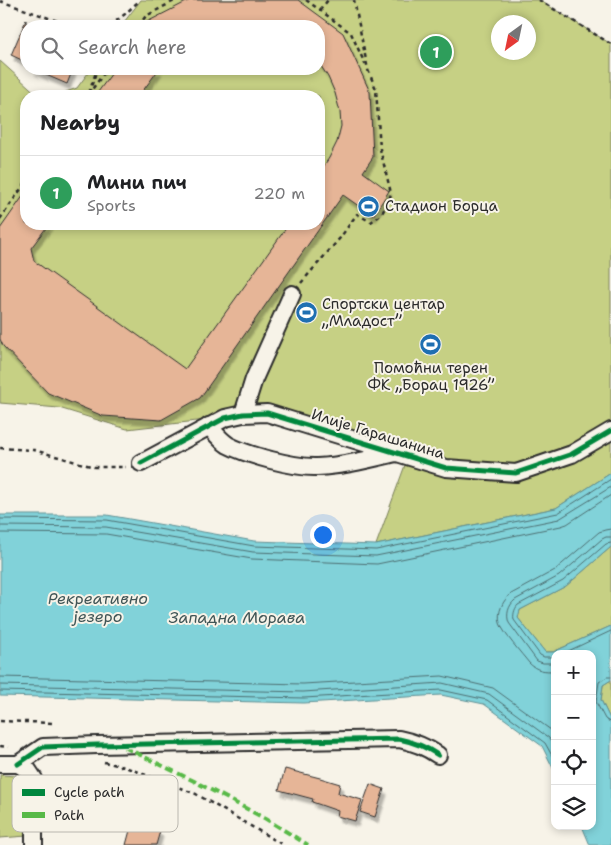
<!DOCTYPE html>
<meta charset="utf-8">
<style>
:root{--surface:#fff;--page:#f2f2f2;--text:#202124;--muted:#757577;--line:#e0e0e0;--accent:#111827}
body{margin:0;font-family:"Shantell Sans",sans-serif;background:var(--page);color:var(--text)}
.controls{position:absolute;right:15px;bottom:15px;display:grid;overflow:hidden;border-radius:10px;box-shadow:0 2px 8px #0003}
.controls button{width:45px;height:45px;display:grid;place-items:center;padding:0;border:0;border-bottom:1px solid var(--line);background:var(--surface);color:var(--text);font:25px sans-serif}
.compass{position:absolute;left:491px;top:15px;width:45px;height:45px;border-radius:50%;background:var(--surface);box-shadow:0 2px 8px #0003;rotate:213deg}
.you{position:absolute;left:322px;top:534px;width:18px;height:18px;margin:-12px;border:4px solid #fff;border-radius:50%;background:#1a73e8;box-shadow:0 0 0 8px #1a73e833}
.badge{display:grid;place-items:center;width:32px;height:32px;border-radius:50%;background:var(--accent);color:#fff;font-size:16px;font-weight:700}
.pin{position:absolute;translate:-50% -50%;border:2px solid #fff;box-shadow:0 1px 5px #0006}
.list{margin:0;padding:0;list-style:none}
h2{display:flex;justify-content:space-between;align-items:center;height:65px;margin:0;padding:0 20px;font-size:21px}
h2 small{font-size:16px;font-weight:400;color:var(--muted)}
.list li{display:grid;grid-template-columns:32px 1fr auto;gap:15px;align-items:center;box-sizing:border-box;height:75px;padding:0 20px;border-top:1px solid var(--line)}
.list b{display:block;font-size:19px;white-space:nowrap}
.list p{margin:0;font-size:16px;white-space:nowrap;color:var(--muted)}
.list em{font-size:16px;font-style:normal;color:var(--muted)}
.icon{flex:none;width:28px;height:28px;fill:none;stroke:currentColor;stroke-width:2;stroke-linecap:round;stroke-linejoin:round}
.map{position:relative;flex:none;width:611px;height:845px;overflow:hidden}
.search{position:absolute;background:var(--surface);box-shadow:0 2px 8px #0003;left:20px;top:20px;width:305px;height:55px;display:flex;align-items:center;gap:12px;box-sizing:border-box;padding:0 18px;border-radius:20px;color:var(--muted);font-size:19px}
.panel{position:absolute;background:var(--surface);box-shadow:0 2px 8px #0003;left:20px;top:90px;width:305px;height:140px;border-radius:20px}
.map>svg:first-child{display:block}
</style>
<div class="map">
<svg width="611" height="845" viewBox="0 0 611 845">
<defs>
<filter id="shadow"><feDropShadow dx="3" dy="5.5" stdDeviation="1" flood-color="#0004"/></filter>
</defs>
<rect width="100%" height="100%" fill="#f7f3e8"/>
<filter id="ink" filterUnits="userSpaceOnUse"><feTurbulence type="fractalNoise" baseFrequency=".02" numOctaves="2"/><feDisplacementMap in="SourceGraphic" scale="10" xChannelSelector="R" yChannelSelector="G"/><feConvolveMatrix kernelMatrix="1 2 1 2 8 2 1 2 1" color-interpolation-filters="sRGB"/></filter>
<g filter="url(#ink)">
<g fill="#c6d084" stroke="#787e58" fill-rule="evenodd">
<path d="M141 0H539L611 44V473L556 508 376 545 408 457 267 413 127 429 59 408 0 403V61L39 96H26V224H319V96H55L77 88 91 69H319V26H121ZM498 22H528V52H498Z"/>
<path d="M611 547V626L553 652H545L518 618 520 610 566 586Z"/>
<path d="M611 680V721L601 700 603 685Z"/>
<path d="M0 775 17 776 27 781V836L0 838Z"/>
</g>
<path fill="#81d2d9" stroke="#5f8f93" d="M611 473V547L566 586 520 610 518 618 545 652H553L611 626V680L603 685 601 700 611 721V845H590L582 826H592V654H555V772L542 746 484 704 441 695 304 703 0 696V515H107L254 541 376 545 556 508Z"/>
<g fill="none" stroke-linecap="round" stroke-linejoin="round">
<g stroke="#4d6e71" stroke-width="1">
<path d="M0 519 107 520 254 546 376 550 558 513 611 479"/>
<path d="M0 526 106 527 253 552 376 556 559 519 611 487"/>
<path d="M0 533 106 534 252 559 377 564 561 526 567 524 611 495"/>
<path d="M562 654 611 631"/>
<path d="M555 657H544L540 655 514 620C513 616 514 609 518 605L563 581 606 544 611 543"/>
<path d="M555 663H543L537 661 509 623C506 615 508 606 515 600L559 576 602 539 606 537H611"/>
<path d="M555 671C544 671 537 671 529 663 522 654 503 633 500 623 497 612 503 600 511 594L555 570 599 532 605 530 611 529"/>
<path d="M0 677 303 684 442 676 493 688 555 733"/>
<path d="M611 677H607L599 682 596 702 605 719 608 721 611 722"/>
<path d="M0 685 303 692 442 683 489 694 549 738 555 747"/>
<path d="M0 691 304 698 441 690 487 700 545 743 555 761"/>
</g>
</g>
<g fill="#e6b597" stroke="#2b2b2b" filter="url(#shadow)">
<path d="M190 0H298L343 33 370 92 373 157 363 172 389 191 373 216 343 195 200 398 161 420 103 416 48 393 3 346 0 339V229L26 192V224H49L31 248 34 261 185 369 289 224H319V183L323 177 319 173 329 158 337 142 341 126 340 112 335 93 328 77 319 63V26H255L229 25 220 26H139Z"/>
<path d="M26 20V62L11 55Z"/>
<path d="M32 69H73L67 84Z"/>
<path d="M115 69H159L139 96H95Z"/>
<path d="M285 769 320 778 340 784 338 793 362 800 355 821 337 816 338 811 312 802 313 799 279 790Z"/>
<path d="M370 784 384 789 375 817 360 812Z"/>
<path d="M132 823 160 831 156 845H126Z"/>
</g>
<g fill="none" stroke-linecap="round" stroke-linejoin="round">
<defs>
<g id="minor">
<path d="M243 414 254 379 292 294"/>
<path d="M209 426C215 433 220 440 228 445 247 455 295 468 317 467 344 466 370 459 396 453"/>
<path d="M141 463 225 418 243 414 267 413 446 468 516 473 572 454 611 431"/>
<path d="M0 764H18L28 770 34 779V845"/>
<path d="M18 764 43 747 97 745 399 739C414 742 425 746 438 755"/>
</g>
</defs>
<use href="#minor" stroke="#2b2b2b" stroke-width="20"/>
<g stroke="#2b2b2b" stroke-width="2.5" stroke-dasharray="4 4" stroke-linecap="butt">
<path d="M306 0 351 33 365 64"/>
<path d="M539 0 611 44"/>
<path d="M0 1 72 26"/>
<path d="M320 10 328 0"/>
<path d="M110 26 125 14 140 0"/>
<path d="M138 26 146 16 176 0"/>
<path d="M89 93 97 69"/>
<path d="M88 95 107 69"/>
<path d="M0 219 26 182"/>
<path d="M301 283 340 238 357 214 371 222 381 215 389 201 391 193 380 149 376 89 368 70 354 0"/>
<path d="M0 448 34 450 94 467H126"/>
<path d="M0 721 54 723"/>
<path d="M0 746 8 747"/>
<path d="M104 762 125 767 196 794 283 845"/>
<path d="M154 827 166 783"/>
</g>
<use href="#minor" stroke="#f7f3e8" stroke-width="16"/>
<path stroke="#58b947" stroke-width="4" stroke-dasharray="8 4" stroke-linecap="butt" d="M124 747 192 780 266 819 308 845"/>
<defs>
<g id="cycleway">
<path d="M141 463 225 418 243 414 267 413 446 468 516 473 572 454 611 431"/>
<path d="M18 764 43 747 97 745 399 739C414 742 425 746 438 755"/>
</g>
</defs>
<use href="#cycleway" stroke="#f7f3e8" stroke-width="8"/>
<use href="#cycleway" stroke="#00873e" stroke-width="5"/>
</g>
</g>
<defs>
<symbol id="stadium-disc" viewBox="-11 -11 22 22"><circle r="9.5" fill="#1f6fb2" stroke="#f7f3e8"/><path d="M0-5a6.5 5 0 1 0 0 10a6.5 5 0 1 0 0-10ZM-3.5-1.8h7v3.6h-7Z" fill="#fff"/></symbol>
</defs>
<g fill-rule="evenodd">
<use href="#stadium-disc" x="356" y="194" width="25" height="25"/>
<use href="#stadium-disc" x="294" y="300" width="25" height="25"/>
<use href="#stadium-disc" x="418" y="332" width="25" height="25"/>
</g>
<g text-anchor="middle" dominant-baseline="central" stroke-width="4" stroke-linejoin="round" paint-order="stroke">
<g font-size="15" fill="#2b2b2b" stroke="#f7f3e8" text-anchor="start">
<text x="385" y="206">Стадион Борца</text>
<text x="322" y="304">Спортски центар<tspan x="322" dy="17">„Младост”</tspan></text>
<text x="431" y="368" text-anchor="middle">Помоћни терен<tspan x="431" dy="17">ФК „Борац 1926”</tspan></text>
</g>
<g font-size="15" fill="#2b2b2b" stroke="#f7f3e8">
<text transform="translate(378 434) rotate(17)">Илије Гарашанина</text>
</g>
<g font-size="16" font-style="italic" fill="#405556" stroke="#f7f3e8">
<text x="98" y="598">Рекреативно<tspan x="98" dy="18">језеро</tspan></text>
<text x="237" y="617">Западна Морава</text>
</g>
</g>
<rect x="12" y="775" width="166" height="57" rx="8" fill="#f7f3e8" stroke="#bab7af" stroke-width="1"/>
<rect x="22" y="789" width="23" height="7" fill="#00873e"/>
<rect x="22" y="812" width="23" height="6" fill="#58b947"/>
<g font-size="14" fill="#2b2b2b">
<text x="54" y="797">Cycle path</text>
<text x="54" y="820">Path</text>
</g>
</svg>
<div class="controls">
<button>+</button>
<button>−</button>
<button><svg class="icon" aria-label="locate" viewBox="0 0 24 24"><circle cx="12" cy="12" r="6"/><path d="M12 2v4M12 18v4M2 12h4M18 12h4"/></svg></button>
<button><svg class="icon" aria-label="layers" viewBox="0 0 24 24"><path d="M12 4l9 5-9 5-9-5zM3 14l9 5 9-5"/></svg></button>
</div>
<svg class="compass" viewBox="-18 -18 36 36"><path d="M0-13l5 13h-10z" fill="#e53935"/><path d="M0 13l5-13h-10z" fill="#757577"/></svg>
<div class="you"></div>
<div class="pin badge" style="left:436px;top:52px;background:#2e9e5b">1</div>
<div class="search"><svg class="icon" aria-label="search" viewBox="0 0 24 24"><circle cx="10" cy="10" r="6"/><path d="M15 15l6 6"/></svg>Search here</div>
<section class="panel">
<h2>Nearby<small></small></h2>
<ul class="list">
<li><span class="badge" style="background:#2e9e5b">1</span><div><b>Мини пич</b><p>Sports</p></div><em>220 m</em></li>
</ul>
</section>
</div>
